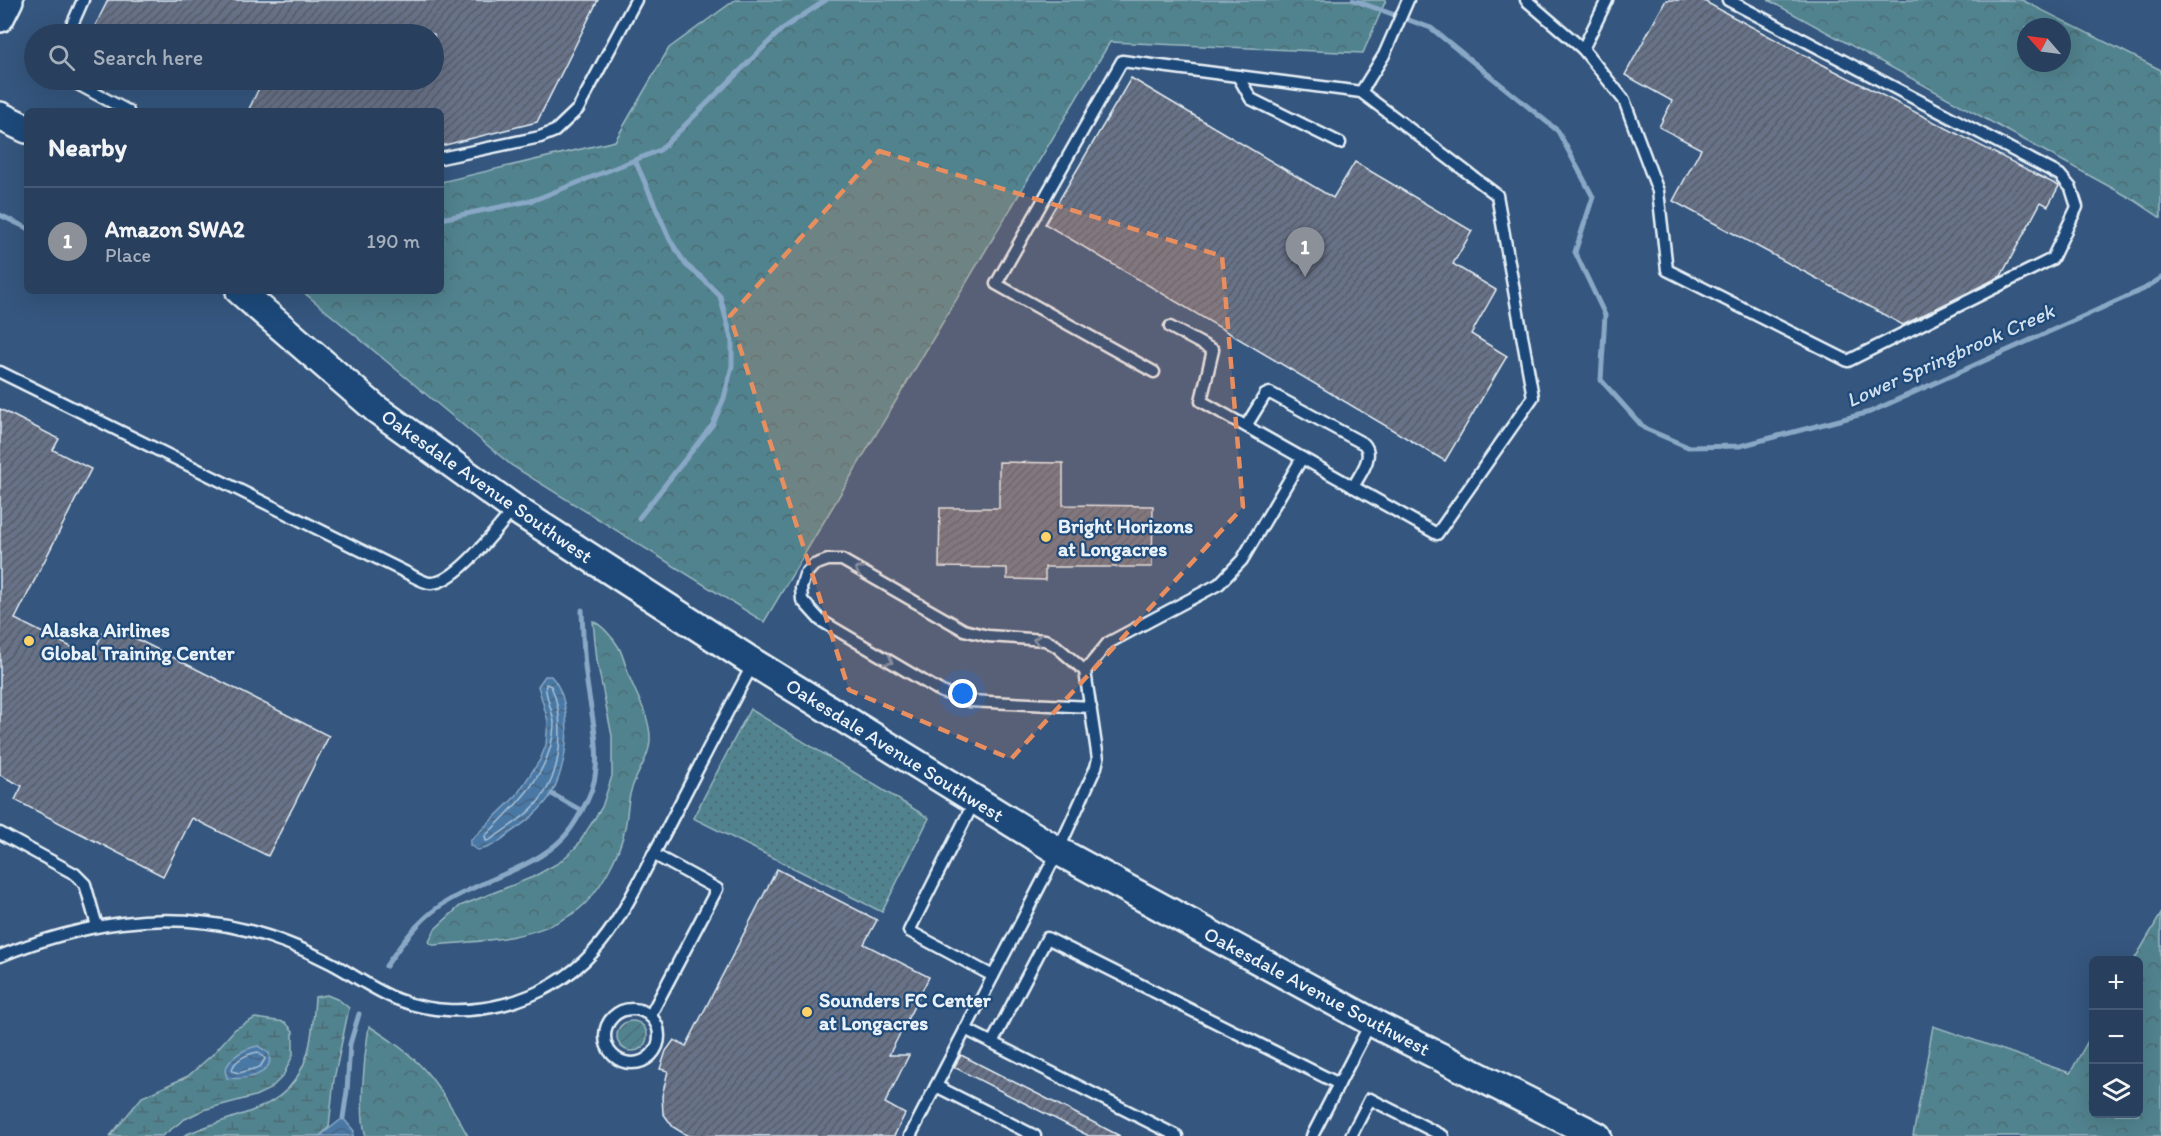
<!DOCTYPE html>
<meta charset="utf-8">
<style>
:root{--surface:#28405e;--page:#344b67;--text:#f1f3f6;--muted:#a5afbc;--line:#445973;--accent:#8c9099}
body{margin:0;font-family:Itim,sans-serif;background:var(--page);color:var(--text)}
.controls{position:absolute;right:18px;bottom:18px;display:grid;overflow:hidden;border-radius:9px;box-shadow:0 6px 24px #0002}
.controls button{width:54px;height:54px;display:grid;place-items:center;padding:0;border:0;border-bottom:2px solid var(--line);background:var(--surface);color:var(--text);font:30px sans-serif}
.compass{position:absolute;left:2017px;top:18px;width:54px;height:54px;border-radius:50%;background:var(--surface);box-shadow:0 6px 24px #0002;rotate:298deg}
.you{position:absolute;left:963px;top:694px;width:21px;height:21px;margin:-15px;border:4px solid #fff;border-radius:50%;background:#1a73e8;box-shadow:0 0 0 9px #1a73e833}
.badge{display:grid;place-items:center;width:39px;height:39px;border-radius:50%;background:var(--accent);color:#fff;font-size:20px;font-weight:700}
.pin{position:absolute;translate:-50% -50px;filter:drop-shadow(0 2px 3px #0008)}
.pin::after{content:'';position:absolute;top:32px;width:21px;height:18px;background:inherit;clip-path:polygon(0 0,100% 0,50% 100%)}
.list{margin:0;padding:0;list-style:none}
h2{display:flex;justify-content:space-between;align-items:center;height:78px;margin:0;padding:0 24px;font-size:26px}
h2 small{font-size:20px;font-weight:400;color:var(--muted)}
.list li{display:grid;grid-template-columns:39px 1fr auto;gap:18px;align-items:center;box-sizing:border-box;height:108px;padding:0 24px;border-top:2px solid var(--line)}
.list b{display:block;font-size:22px;white-space:nowrap}
.list p{margin:0;font-size:20px;white-space:nowrap;color:var(--muted)}
.list em{font-size:20px;font-style:normal;color:var(--muted)}
.icon{flex:none;width:33px;height:33px;fill:none;stroke:currentColor;stroke-width:2;stroke-linecap:round;stroke-linejoin:round}
.map{position:relative;flex:none;width:2161px;height:1136px;overflow:hidden}
.search{position:absolute;background:var(--surface);box-shadow:0 6px 24px #0002;left:24px;top:24px;width:420px;height:66px;display:flex;align-items:center;gap:15px;box-sizing:border-box;padding:0 21px;border-radius:33px;color:var(--muted);font-size:22px}
.panel{position:absolute;background:var(--surface);box-shadow:0 6px 24px #0002;left:24px;top:108px;width:420px;height:186px;border-radius:9px}
.map>svg:first-child{display:block}
</style>
<div class="map">
<svg width="2161" height="1136" viewBox="0 0 2161 1136">
<defs>
<pattern id="grass-dots" width="8" height="8" patternUnits="userSpaceOnUse" patternTransform="scale(1.5)"><rect width="8" height="8" fill="#51838e"/><path d="M2 2h.1M6 6h.1" fill="none" stroke="#4d6b73" stroke-width="1.8" stroke-linecap="round"/></pattern>
<pattern id="forest-crowns" width="20" height="18" patternUnits="userSpaceOnUse" patternTransform="scale(1.5)"><rect width="20" height="18" fill="#51838e"/><path d="M2 6a3 3 0 1 1 6 0M12 15a3 3 0 1 1 6 0" fill="none" stroke="#4d6b73"/></pattern>
<pattern id="wetland-marsh" width="20" height="14" patternUnits="userSpaceOnUse" patternTransform="scale(1.5)"><rect width="20" height="14" fill="#51838e"/><path d="M1 5h8M5 5V1M11 12h8M15 12V8" fill="none" stroke="#4d6b73"/></pattern>
<pattern id="garden-furrows" width="10" height="10" patternUnits="userSpaceOnUse" patternTransform="scale(1.5)"><rect width="10" height="10" fill="#51838e"/><path d="M-1 1l2-2M0 10L10 0M9 11l2-2" fill="none" stroke="#4d6b73"/></pattern>
<pattern id="water-waves" width="16" height="10" patternUnits="userSpaceOnUse" patternTransform="scale(1.5)"><rect width="16" height="10" fill="#4978a5"/><path d="M0 5q4-4 8 0t8 0" fill="none" stroke="#48627c"/></pattern>
<pattern id="building-hatch" width="6" height="6" patternUnits="userSpaceOnUse" patternTransform="scale(1.5)"><rect width="6" height="6" fill="#687288"/><path d="M-1 1l2-2M0 6l6-6M5 7l2-2" fill="none" stroke="#575d69"/></pattern>
</defs>
<rect width="100%" height="100%" fill="#35567e"/>
<filter id="ink" filterUnits="userSpaceOnUse"><feTurbulence type="fractalNoise" baseFrequency=".0167" numOctaves="2"/><feDisplacementMap in="SourceGraphic" scale="12" xChannelSelector="R" yChannelSelector="G"/><feConvolveMatrix kernelMatrix="1 2 1 2 8 2 1 2 1" color-interpolation-filters="sRGB"/></filter>
<g filter="url(#ink)">
<path fill="url(#grass-dots)" stroke="#9cbac3" stroke-width="1.5" d="M750 709 929 818 882 912 693 818Z"/>
<g fill="url(#forest-crowns)" stroke="#9cbac3" stroke-width="1.5" fill-rule="evenodd">
<path d="M735 0H1386L1363 53 1110 42 764 622 511 465 302 291H441V182L615 141 669 48Z"/>
<path d="M1768 0H2022L2161 70V218L2134 200ZM2026 27H2062V63H2026Z"/>
<path d="M593 621C602 625 613 638 618 646 624 656 625 666 629 676 637 697 651 718 650 741 649 758 637 772 632 788 627 800 628 815 625 828 620 854 599 894 578 910 539 939 480 942 433 945L429 942 435 929 460 906 533 877 560 862 577 846 602 807 612 776V736L597 661Z"/>
<path d="M2161 914V1136H1913L1933 1026 2070 1073 2093 1032 2094 1114H2138V960H2134Z"/>
<path d="M369 1026C386 1037 403 1048 418 1063 435 1079 457 1115 468 1136H366C358 1113 365 1051 369 1026Z"/>
</g>
<g fill="url(#wetland-marsh)" stroke="#9cbac3" stroke-width="1.5">
<path d="M327 995 339 1000 349 1008 334 1079 329 1127 320 1136H183C237 1110 296 1115 310 1043 313 1028 314 1012 315 997Z"/>
<path d="M255 1018 285 1022 293 1031V1055L283 1076 270 1089 255 1096 203 1110 185 1119 162 1136H110L142 1097 188 1076 212 1055 235 1029Z"/>
</g>
<circle fill="url(#garden-furrows)" stroke="#9cbac3" stroke-width="1.5" cx="632" cy="1036" r="15"/>
<g fill="url(#water-waves)" stroke="#89a8c6" stroke-width="1.5">
<path d="M545 676H551C577 704 568 776 545 803 535 815 522 825 510 833 500 841 490 849 477 850L470 845V841L516 796 540 760 546 745 548 721 538 686Z"/>
<path d="M258 1046 269 1053C275 1076 244 1080 227 1078L225 1070C231 1056 243 1049 258 1046Z"/>
<path d="M343 1118 354 1131 353 1136H320Z"/>
</g>
<g fill="none" stroke-linecap="round" stroke-linejoin="round">
<g stroke="#a8c1d7" stroke-width="1.5">
<path d="M546 684 551 686C565 717 563 770 541 798 528 816 508 827 490 840L486 841 485 836C516 806 553 771 554 724 554 713 543 692 546 684Z"/>
<path d="M258 1052 263 1056 265 1059 260 1067 239 1073 232 1071C233 1060 247 1054 258 1052Z"/>
</g>
<g stroke="#89a8c6" stroke-width="5">
<path d="M1353 0 1431 28 1558 131 1593 197 1575 252 1605 315 1601 380 1644 428 1688 447 1740 446 1870 412 2144 289 2161 278"/>
<path d="M635 160 670 240 686 265 702 278 720 296 732 341V366L724 398 713 424 639 518"/>
<path d="M0 215 27 228"/>
<path d="M441 219 534 200 660 150 782 29 826 0"/>
<path d="M552 794 582 811"/>
<path d="M386 966C402 943 417 922 440 906 478 880 532 870 563 838 571 830 576 821 581 812 589 799 595 784 596 769 599 738 589 705 586 674 583 653 583 632 582 610"/>
<path d="M343 1118 347 1091 350 1044 359 1014"/>
</g>
</g>
<g fill="url(#building-hatch)" stroke="#e8f1f8" stroke-width="1.5">
<path d="M108 0H598L537 122 441 146V111H248L263 80H434V34H91Z"/>
<path d="M1666 0H1702L1802 54 2059 186 2048 206 2041 202 2001 276 1903 325 1673 201 1701 149 1659 127 1672 101 1625 75Z"/>
<path d="M1131 78 1333 198 1355 162 1472 231 1453 264 1496 290 1471 334 1507 356 1445 461 1045 224Z"/>
<path d="M0 409 59 439 53 450 91 469 15 619 91 657 107 624 329 736 268 856 192 818 163 876 15 800 22 786 0 775Z"/>
<path d="M999 462 1063 463V505L1153 506 1152 567H1045V580L1007 579V568L939 567 940 508H999Z"/>
<path d="M777 869 877 920 864 944 929 977 889 1055H909L885 1103 905 1114 894 1136H688L673 1127 663 1113 662 1096 668 1071 660 1069 666 1051 674 1040 686 1046Z"/>
<path d="M961 1055 1120 1136H1089L954 1067Z"/>
</g>
<g fill="none" stroke-linecap="round" stroke-linejoin="round">
<defs>
<g id="service">
<path d="M1526 0 1583 49 1624 100 1658 191 1667 270 1848 361 2052 259 2077 207 2071 188 2060 175 1728 0"/>
<path d="M68 34 83 0"/>
<path d="M1583 49 1607 0"/>
<path d="M1238 76 1251 99 1340 143"/>
<path d="M70 80 128 111"/>
<path d="M1361 92 1384 55 1408 0"/>
<path d="M441 158 540 137 555 131 578 109 636 0"/>
<path d="M0 372 409 574C415 577 424 583 431 583 456 584 498 527 514 509"/>
<path d="M1154 372 996 284 1122 61 1361 92 1497 195 1533 397 1437 534 1201 401 1213 350 1170 327"/>
<path d="M1246 426 1265 395 1270 393 1364 444C1375 456 1360 474 1353 487"/>
<path d="M1085 671 1108 643 1219 584 1242 560 1302 458"/>
<path d="M975 800 909 931 993 976"/>
<path d="M0 833 75 874 85 884 97 926"/>
<path d="M0 956C80 924 161 909 246 930 275 937 304 949 331 963 354 975 375 991 399 1000 464 1025 548 1003 594 951 622 920 639 880 659 844 690 784 721 723 753 664"/>
<circle cx="632" cy="1036" r="27"/>
<path d="M650 1016 717 889 653 854"/>
<path d="M965 1029 1177 1136"/>
<path d="M992 1043 1047 938 1339 1084"/>
<path d="M936 1086 1035 1136"/>
<path d="M910 1136 1058 851 1096 767 1098 759 1085 671 1056 646 1045 640 988 636 964 630 842 560H828L814 565 805 575 801 588 802 600 820 620 942 692 969 701 1091 707"/>
<path d="M1312 1136 1371 1022"/>
<path d="M1351 1136 1370 1099 1443 1136"/>
</g>
<g id="tertiary">
<path d="M0 18 9 0"/>
<path d="M0 116 27 129"/>
<path d="M240 291 376 409 515 509 754 663 1058 851 1381 1027 1597 1136"/>
</g>
</defs>
<use href="#service" stroke="#e8f1f8" stroke-width="15"/>
<use href="#tertiary" stroke="#e8f1f8" stroke-width="32"/>
<use href="#service" stroke="#1f4a7a" stroke-width="10"/>
<use href="#tertiary" stroke="#1f4a7a" stroke-width="27"/>
</g>
<defs><path id="oneway-chevron" d="M-2-3.5L2.5 0L-2 3.5" fill="none" stroke-width="1.6" stroke-linecap="round" stroke-linejoin="round" transform="scale(1.5)"/></defs>
<g stroke="#6f8dac">
<use href="#oneway-chevron" transform="translate(859 570) rotate(-150)"/>
<use href="#oneway-chevron" transform="translate(1037 640) rotate(-174)"/>
<use href="#oneway-chevron" transform="translate(889 661) rotate(30)"/>
</g>
</g>
<path fill="#e88e5f" fill-opacity="0.2" stroke="#e88e5f" stroke-width="4.5" stroke-dasharray="12 8" stroke-linejoin="round" d="M879 151 1222 256 1243 507 1011 759 849 690 730 316Z"/>
<g fill="#ffd166" stroke="#1f4a7a" stroke-width="2">
<circle cx="1046" cy="537" r="6"/>
<circle cx="29" cy="641" r="6"/>
<circle cx="807" cy="1012" r="6"/>
</g>
<g text-anchor="middle" dominant-baseline="central" stroke-width="4.5" stroke-linejoin="round" paint-order="stroke">
<g font-size="20" fill="#e8f1f8" stroke="#1f4a7a">
<text transform="translate(487 486) rotate(35)">Oakesdale Avenue Southwest</text>
<text transform="translate(895 750) rotate(32)">Oakesdale Avenue Southwest</text>
<text transform="translate(1317 991) rotate(28)">Oakesdale Avenue Southwest</text>
</g>
<g font-size="20" font-weight="bold" fill="#e8f1f8" stroke="#1f4a7a" text-anchor="start">
<text x="1058" y="526">Bright Horizons<tspan x="1058" dy="23">at Longacres</tspan></text>
<text x="41" y="630">Alaska Airlines<tspan x="41" dy="23">Global Training Center</tspan></text>
<text x="819" y="1000">Sounders FC Center<tspan x="819" dy="23">at Longacres</tspan></text>
</g>
<g font-size="21" font-style="italic" fill="#d0dfec" stroke="#1f4a7a">
<text transform="translate(1950 355) rotate(-24)">Lower Springbrook Creek</text>
</g>
</g>
</svg>
<div class="controls">
<button>+</button>
<button>−</button>
<button><svg class="icon" aria-label="layers" viewBox="0 0 24 24"><path d="M12 4l9 5-9 5-9-5zM3 14l9 5 9-5"/></svg></button>
</div>
<svg class="compass" viewBox="-18 -18 36 36"><path d="M0-13l5 13h-10z" fill="#e53935"/><path d="M0 13l5-13h-10z" fill="#a5afbc"/></svg>
<div class="you"></div>
<div class="pin badge" style="left:1305px;top:277px">1</div>
<div class="search"><svg class="icon" aria-label="search" viewBox="0 0 24 24"><circle cx="10" cy="10" r="6"/><path d="M15 15l6 6"/></svg>Search here</div>
<section class="panel">
<h2>Nearby<small></small></h2>
<ul class="list">
<li><span class="badge">1</span><div><b>Amazon SWA2</b><p>Place</p></div><em>190 m</em></li>
</ul>
</section>
</div>
